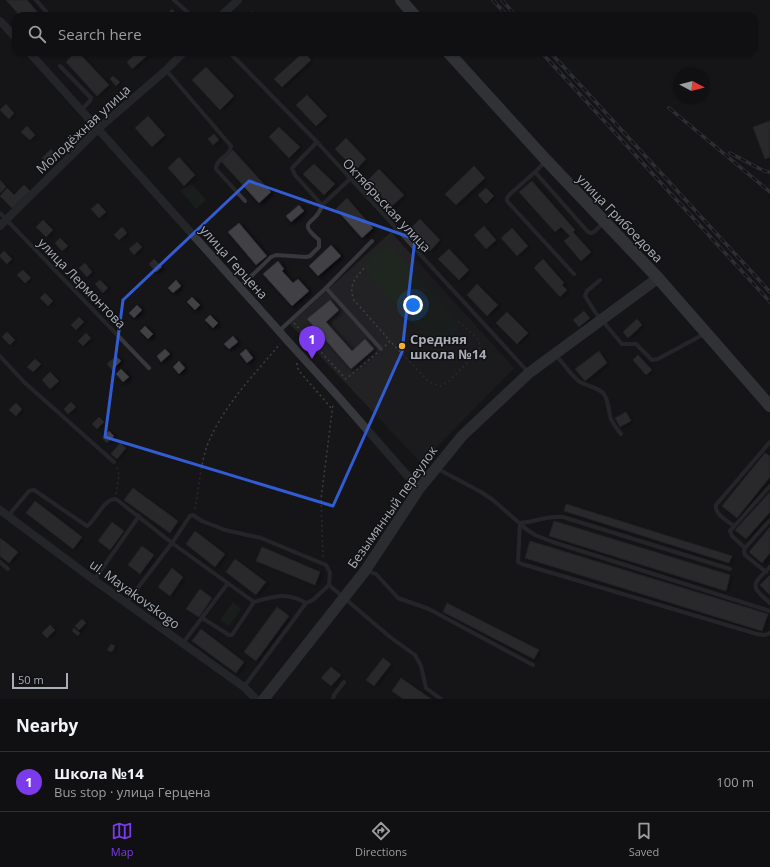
<!DOCTYPE html>
<meta charset="utf-8">
<style>
:root{--surface:#101012;--page:#1e1e20;--text:#f1f3f6;--muted:#9c9d9f;--line:#303032;--accent:#7c3aed}
body{margin:0;font-family:"Open Sans",sans-serif;background:var(--page);color:var(--text)}
.compass{position:absolute;left:674px;top:68px;width:36px;height:36px;border-radius:50%;background:var(--surface);box-shadow:0 1px 3px #0004;rotate:97deg}
.scale{position:absolute;left:12px;bottom:10px;width:56px;box-sizing:border-box;padding-left:4px;border:2px solid #a8adb8;border-top:0;font-size:11px;line-height:14px;white-space:nowrap;color:#a8adb8;-webkit-text-stroke:3px #111113;paint-order:stroke}
.you{position:absolute;left:413px;top:305px;width:14px;height:14px;margin:-10px;border:3px solid #fff;border-radius:50%;background:#1a73e8;box-shadow:0 0 0 6px #1a73e833}
.badge{display:grid;place-items:center;width:26px;height:26px;border-radius:50%;background:var(--accent);color:#fff;font-size:13px;font-weight:700}
.pin{position:absolute;translate:-50% -33px;filter:drop-shadow(0 1px 2px #0008)}
.pin::after{content:'';position:absolute;top:21px;width:14px;height:12px;background:inherit;clip-path:polygon(0 0,100% 0,50% 100%)}
.list{margin:0;padding:0;list-style:none}
h2{display:flex;justify-content:space-between;align-items:center;height:52px;margin:0;padding:0 16px;font-size:17px}
h2 small{font-size:13px;font-weight:400;color:var(--muted)}
.list li{display:grid;grid-template-columns:26px 1fr auto;gap:12px;align-items:center;box-sizing:border-box;height:60px;padding:0 16px;border-top:1px solid var(--line)}
.list b{display:block;font-size:15px;white-space:nowrap}
.list p{margin:0;font-size:13px;white-space:nowrap;color:var(--muted)}
.list em{font-size:13px;font-style:normal;color:var(--muted)}
.icon{flex:none;width:22px;height:22px;fill:none;stroke:currentColor;stroke-width:2;stroke-linecap:round;stroke-linejoin:round}
.map{position:relative;flex:none;width:770px;height:699px;overflow:hidden}
.search{position:absolute;background:var(--surface);box-shadow:0 1px 3px #0004;left:12px;right:12px;top:12px;height:44px;display:flex;align-items:center;gap:10px;box-sizing:border-box;padding:0 14px;border-radius:12px;color:var(--muted);font-size:15px}
.sheet{height:112px;background:var(--surface)}
nav{display:flex;justify-content:space-around;align-items:center;box-sizing:border-box;height:56px;border-top:1px solid var(--line);background:var(--surface);font-size:11px;color:var(--muted)}
nav a{display:grid;justify-items:center;gap:2px}
nav .on{color:var(--accent)}
.map>svg:first-child{display:block}
</style>
<div class="map">
<svg width="770" height="699" viewBox="0 0 770 699">
<defs>
<filter id="shadow"><feDropShadow dx="2.5" dy="1.5" stdDeviation="2" flood-color="#0009"/></filter>
</defs>
<rect width="100%" height="100%" fill="#161618"/>
<path fill="#222225" d="M391 232 514 368 421 463 290 324Z"/>
<g fill="#1e261f">
<path d="M191 183 206 200 196 209 181 191Z"/>
<path d="M384 247H388L394 250 458 321C461 332 441 351 430 343L365 271C364 262 377 252 384 247Z"/>
<path d="M233 602 241 609 229 626 220 620Z"/>
</g>
<g fill="#404145" stroke="#303034" filter="url(#shadow)">
<path d="M6 0H27L41 16H20Z"/>
<path d="M172 9 178 16H165Z"/>
<path d="M253 11 258 16H247Z"/>
<path d="M76 52H78L109 85 97 96 66 62Z"/>
<path d="M138 52H151L132 69 127 62Z"/>
<path d="M304 52 311 60 282 87 274 79Z"/>
<path d="M206 67 234 96 220 110 192 80Z"/>
<path d="M113 76 120 82 116 86 110 79Z"/>
<path d="M307 95 327 116 316 126 296 105Z"/>
<path d="M6 104 14 113 9 119 0 110Z"/>
<path d="M148 116 165 135 152 147 135 128Z"/>
<path d="M770 121V157L765 159 753 127Z"/>
<path d="M27 126 35 135 30 140 21 132Z"/>
<path d="M279 127 300 147 289 158 269 137Z"/>
<path d="M214 134 219 140 213 145 208 139Z"/>
<path d="M346 138 366 159 356 170 335 149Z"/>
<path d="M51 149 56 155 48 164 42 158Z"/>
<path d="M233 150 271 192 259 203 221 161Z"/>
<path d="M179 157 195 175 184 186 168 168Z"/>
<path d="M314 164 335 184 324 195 303 174Z"/>
<path d="M474 166 485 178 456 205 445 194Z"/>
<path d="M379 169 404 195 391 207 367 181Z"/>
<path d="M0 180 6 187 0 193Z"/>
<path d="M532 181 575 230 573 232 591 252 581 261 564 241 570 236 561 227 555 232 519 192Z"/>
<path d="M24 185 30 191 12 208 0 196 7 188 14 195Z"/>
<path d="M486 188 494 196 486 204 478 195Z"/>
<path d="M347 198 373 228 362 238 336 209Z"/>
<path d="M98 203 106 212 99 218 91 209Z"/>
<path d="M299 205 304 211 291 222 286 216Z"/>
<path d="M420 219 440 240 430 251 409 230Z"/>
<path d="M43 220 53 230 46 237 36 227Z"/>
<path d="M239 223 267 256 256 265 228 232Z"/>
<path d="M484 226 496 240 486 249 474 235Z"/>
<path d="M122 227 127 233 119 240 114 235Z"/>
<path d="M512 228 528 246 517 256 501 238Z"/>
<path d="M60 238 68 246 62 251 55 243Z"/>
<path d="M137 242 142 247 134 255 129 249Z"/>
<path d="M331 245 341 256 318 276 309 266Z"/>
<path d="M449 249 469 270 459 280 438 259Z"/>
<path d="M4 251 12 259 7 264 0 257V255Z"/>
<path d="M154 259 162 267 156 272 149 264Z"/>
<path d="M543 259 564 283 562 285 567 290 560 297 534 268Z"/>
<path d="M278 261 284 269 282 271 293 283 298 279 309 291 292 306 263 274Z"/>
<path d="M85 263 92 272 87 277 79 268Z"/>
<path d="M23 270 31 278 25 283 17 275Z"/>
<path d="M100 280 108 288 103 293 95 284Z"/>
<path d="M176 280 181 286 173 293 168 288Z"/>
<path d="M477 284 498 305 487 316 467 295Z"/>
<path d="M45 293 53 301 48 306 40 298Z"/>
<path d="M192 297 200 305 195 310 187 302Z"/>
<path d="M330 300 339 310 326 322 352 351 365 339 374 349 351 369 307 319Z"/>
<path d="M137 305 142 310 134 318 129 313Z"/>
<path d="M584 311 590 318 579 327 573 320Z"/>
<path d="M507 312 528 333 517 344 496 323Z"/>
<path d="M210 315 218 323 213 328 205 320Z"/>
<path d="M79 317 84 322 76 330 71 325Z"/>
<path d="M637 319 642 325 628 338 623 332Z"/>
<path d="M145 326 153 334 148 339 140 331Z"/>
<path d="M7 332 15 340 10 345 2 337Z"/>
<path d="M86 333 91 338 83 346 78 341Z"/>
<path d="M233 336 238 342 229 349 224 344Z"/>
<path d="M165 349 170 354 161 362 157 356Z"/>
<path d="M246 349 253 358 247 363 240 354Z"/>
<path d="M599 351 607 363 585 381 575 369Z"/>
<path d="M638 355 652 370 646 375 633 360Z"/>
<path d="M116 356 121 361 112 370 107 364Z"/>
<path d="M35 359 41 364 33 372 27 367Z"/>
<path d="M179 361 185 368 179 374 173 367Z"/>
<path d="M121 369 129 377 123 382 116 374Z"/>
<path d="M50 372 59 381 50 389 42 380Z"/>
<path d="M71 402 76 407 68 414 64 409Z"/>
<path d="M16 403 22 409 16 416 9 410Z"/>
<path d="M626 412 631 421 620 427 615 418Z"/>
<path d="M99 417 104 422 97 429 92 424Z"/>
<path d="M109 431 114 436 107 443 102 438Z"/>
<path d="M120 443 126 448 117 459 111 454Z"/>
<path d="M765 453 770 456V477L737 518 722 506Z"/>
<path d="M133 488 178 521 170 533 124 500Z"/>
<path d="M770 492V512L746 539 735 530Z"/>
<path d="M35 501 82 537 73 549 26 513Z"/>
<path d="M566 504 732 556 729 563 564 511Z"/>
<path d="M554 521 730 575 726 591 549 536Z"/>
<path d="M112 522 124 531 110 550 98 541Z"/>
<path d="M770 527V553L762 563 749 552Z"/>
<path d="M195 531 225 554 215 567 186 544Z"/>
<path d="M0 538 18 552 9 563 0 556Z"/>
<path d="M530 541 768 614 762 631 525 558Z"/>
<path d="M142 546 154 555 140 574 128 565Z"/>
<path d="M262 547 320 572 315 585 256 561Z"/>
<path d="M235 559 266 582 256 595 226 572Z"/>
<path d="M172 568 183 577 170 596 158 587Z"/>
<path d="M770 575V595L760 585Z"/>
<path d="M200 589 212 598 199 617 186 609Z"/>
<path d="M447 603 539 650 534 659 443 612Z"/>
<path d="M277 607 289 616 256 661 244 652Z"/>
<path d="M82 619 86 623 79 630 75 626Z"/>
<path d="M50 625 55 630 47 638 42 633Z"/>
<path d="M74 628 80 633 78 636 72 631Z"/>
<path d="M201 629 244 662 236 673 192 641Z"/>
<path d="M111 644 115 646 112 652 107 650Z"/>
<path d="M383 658 391 664 374 686 366 680Z"/>
<path d="M331 667 341 675 331 686 321 678Z"/>
<path d="M401 678 431 699H403L392 691Z"/>
</g>
<g fill="none" stroke-linecap="round" stroke-linejoin="round">
<g stroke="#3d3f44" stroke-width="1.5" stroke-dasharray="2 3" stroke-linecap="butt">
<path d="M364 268C355 279 348 285 354 300L390 341"/>
<path d="M294 323 346 379 378 352"/>
<path d="M385 346 390 341 429 382 440 386 447 383 479 351 480 347 478 339 458 321"/>
<path d="M307 351 314 344"/>
<path d="M297 363V367L300 372 332 409"/>
<path d="M116 494 119 476 117 467"/>
<path d="M195 509C199 488 200 466 207 446 222 407 253 376 280 344"/>
<path d="M323 557 321 499 333 404"/>
</g>
<g stroke="#37383d" stroke-width="4">
<path d="M36 0 50 16"/>
<path d="M174 0 192 16"/>
<path d="M229 52 317 142 529 373"/>
<path d="M60 66 91 98 90 101 81 110"/>
<path d="M166 70 231 146C231 156 216 158 216 169L245 201"/>
<path d="M545 162 535 172 588 232 591 233 594 232 603 223"/>
<path d="M535 172 510 194 507 198V201L574 274"/>
<path d="M322 205 350 179"/>
<path d="M0 213 149 368"/>
<path d="M600 280 587 291 585 296 595 312 622 344H636L652 360 658 359 704 334"/>
<path d="M240 287 271 257 276 255 306 257 310 256 319 247V240C316 237 313 235 310 231 304 224 312 221 316 216 319 213 321 209 322 205L295 175 292 168 317 142"/>
<path d="M326 288 381 349"/>
<path d="M279 331 326 288 372 241"/>
<path d="M555 355C565 364 570 375 580 382 587 386 597 387 603 393 609 399 608 411 611 419 613 424 618 430 621 434"/>
<path d="M0 356 24 382 114 462"/>
<path d="M438 469 481 492 493 500 526 529 535 535 553 542 770 611"/>
<path d="M8 516 29 491 34 490 87 526C97 519 103 499 116 499L172 543 254 602"/>
<path d="M520 523 518 562 522 564 757 634 765 635 770 633"/>
<path d="M520 523C535 522 549 515 563 517L730 569"/>
<path d="M734 526C727 521 714 514 716 505L770 442"/>
<path d="M745 548 732 536 730 531 770 486"/>
<path d="M0 562 8 569"/>
<path d="M770 567C751 586 750 585 770 603"/>
<path d="M368 571 376 574 398 598 429 609 533 665"/>
<path d="M766 572 745 555 744 552 745 548 770 520"/>
<path d="M94 580 139 516"/>
<path d="M127 602 172 543 190 516 193 515 202 521 225 530 261 538 326 565 330 573 329 585 390 637 415 655 421 666 426 688 441 699"/>
<path d="M202 618 229 635H232L254 602C275 596 287 592 306 603"/>
<path d="M183 643 228 583"/>
<path d="M244 687 306 603 313 600 329 585"/>
<path d="M333 699 334 695 344 682"/>
</g>
<g stroke="#37383d" stroke-width="8">
<path d="M221 16 238 0"/>
<path d="M0 21 16 38"/>
<path d="M29 52 279 331 285 338 335 393 419 489"/>
<path d="M0 226 98 129 166 70 184 52"/>
<path d="M0 510 94 580 244 687 256 699"/>
</g>
<path stroke="#45474d" stroke-width="11" d="M264 699 365 571 419 489 462 436 529 373 658 278"/>
<g stroke="#53555c" stroke-width="12">
<path d="M401 0 415 16"/>
<path d="M448 52 546 160 658 278 770 406"/>
</g>
<defs>
<g id="rail">
<path d="M493 0 507 16"/>
<path d="M502 0 516 16"/>
<path d="M541 52 770 302"/>
<path d="M550 52 770 292"/>
<path d="M669 108 770 192"/>
<path d="M730 153 764 171 770 172"/>
</g>
</defs>
<use href="#rail" stroke="#4a4c52" stroke-width="3.5"/>
<use href="#rail" stroke="#111113" stroke-width="2" stroke-dasharray="6" stroke-linecap="butt"/>
</g>
<path d="M0 0H770V699H0ZM249 181 415 239 402 352 333 506 105 437 123 300Z" fill="#161618" fill-opacity=".55" fill-rule="evenodd"/>
<path fill="none" stroke="#325cd3" stroke-width="3" stroke-linejoin="round" d="M249 181 415 239 402 352 333 506 105 437 123 300Z"/>
<circle fill="#f2b134" stroke="#111113" stroke-width="1.5" cx="402" cy="346" r="4"/>
<g text-anchor="middle" dominant-baseline="central" stroke-width="3" stroke-linejoin="round" paint-order="stroke">
<g font-size="13" fill="#a8adb8" stroke="#111113">
<text transform="translate(83 129) rotate(-43)">Молодёжная улица</text>
<text transform="translate(387 205) rotate(47)">Октябрьская улица</text>
<text transform="translate(620 218) rotate(46)">улица Грибоедова</text>
<text transform="translate(234 262) rotate(48)">улица Герцена</text>
<text transform="translate(82 283) rotate(46)">улица Лермонтова</text>
<text transform="translate(392 507) rotate(-55)">Безымянный переулок</text>
<text transform="translate(135 594) rotate(36)">ul. Mayakovskogo</text>
</g>
<g font-size="13" font-weight="bold" fill="#a8adb8" stroke="#111113" text-anchor="start">
<text x="410" y="339">Средняя<tspan x="410" dy="15">школа №14</tspan></text>
</g>
</g>
</svg>
<svg class="compass" viewBox="-18 -18 36 36"><path d="M0-13l5 13h-10z" fill="#e53935"/><path d="M0 13l5-13h-10z" fill="#9c9d9f"/></svg>
<div class="scale">50 m</div>
<div class="you"></div>
<div class="pin badge" style="left:312px;top:359px">1</div>
<div class="search"><svg class="icon" aria-label="search" viewBox="0 0 24 24"><circle cx="10" cy="10" r="6"/><path d="M15 15l6 6"/></svg>Search here</div>
</div>
<section class="sheet">
<h2>Nearby<small></small></h2>
<ul class="list">
<li><span class="badge">1</span><div><b>Школа №14</b><p>Bus stop · улица Герцена</p></div><em>100 m</em></li>
</ul>
</section>
<nav>
<a class="on"><svg class="icon" aria-label="map" viewBox="0 0 24 24"><path d="M3 6l6-2 6 2 6-2v14l-6 2-6-2-6 2zM9 4v14M15 6v14"/></svg>Map</a>
<a><svg class="icon" aria-label="directions" viewBox="0 0 24 24"><path d="M12 3l9 9-9 9-9-9zM9 14v-3h6M13 9l2 2-2 2"/></svg>Directions</a>
<a><svg class="icon" aria-label="saved" viewBox="0 0 24 24"><path d="M7 4h10v16l-5-4-5 4z"/></svg>Saved</a>
</nav>
